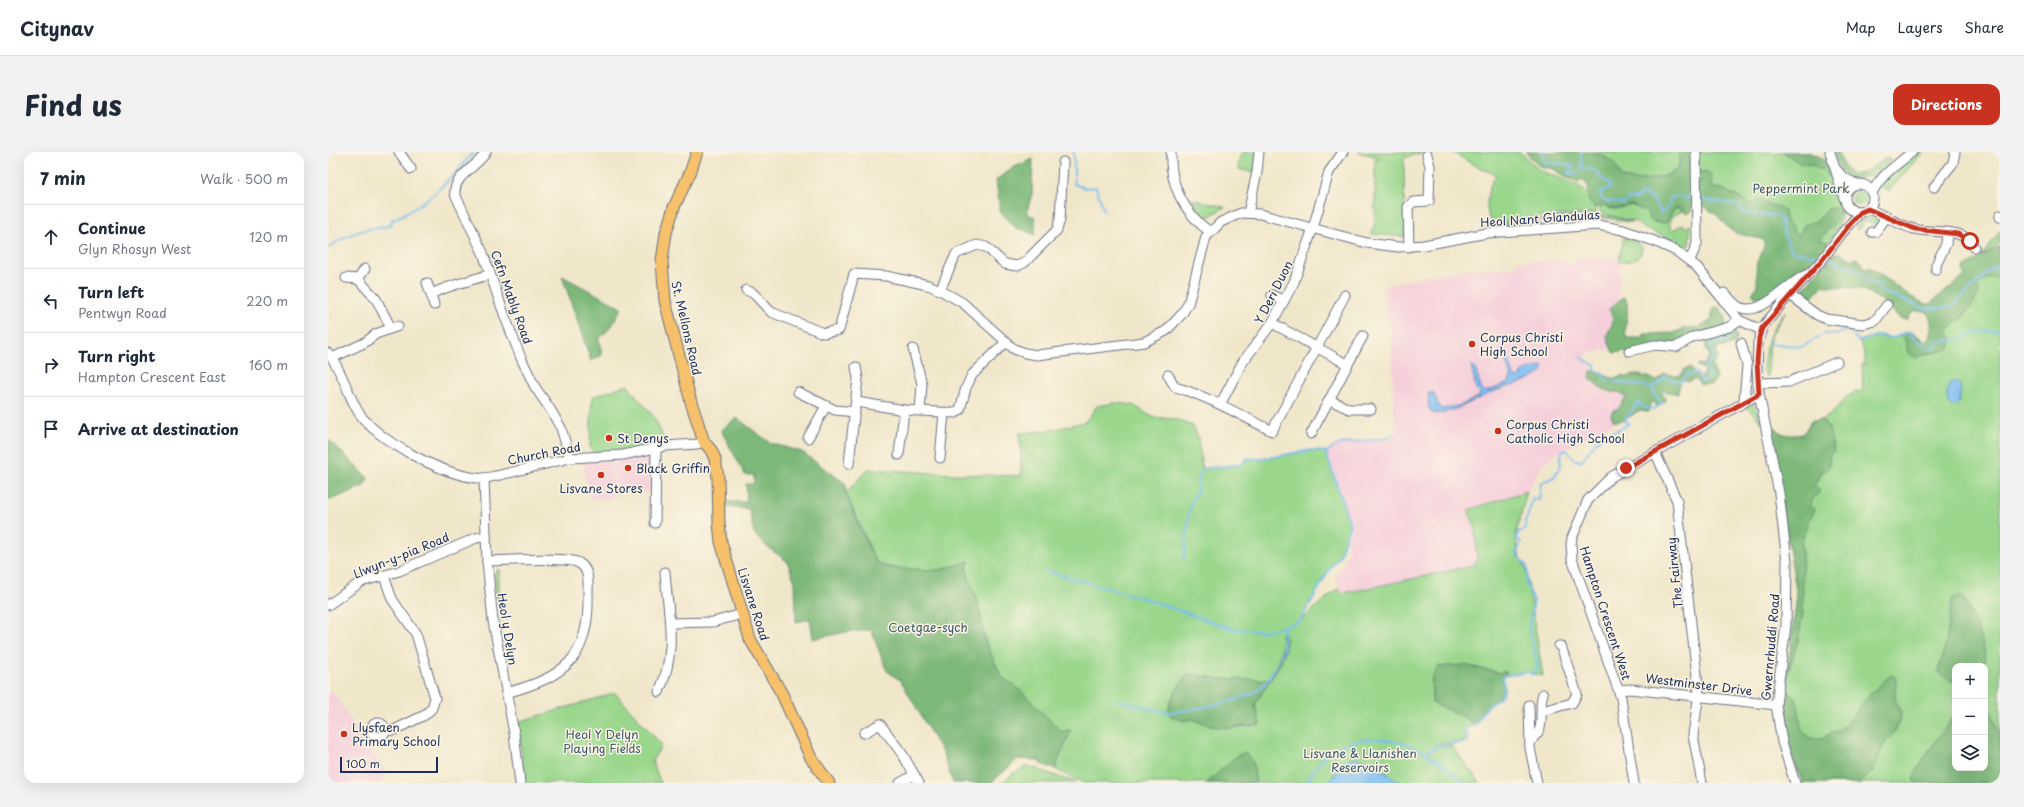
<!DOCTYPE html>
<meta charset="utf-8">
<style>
:root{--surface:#fff;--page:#f2f2f3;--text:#1f2937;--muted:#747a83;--line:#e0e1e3;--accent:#c8321e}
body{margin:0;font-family:"Playpen Sans",sans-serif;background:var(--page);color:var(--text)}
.controls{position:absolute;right:12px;bottom:12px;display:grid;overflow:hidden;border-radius:8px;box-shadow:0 4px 16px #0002}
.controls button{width:36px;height:36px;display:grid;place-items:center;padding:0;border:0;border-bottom:1px solid var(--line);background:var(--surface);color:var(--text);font:20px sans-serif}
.scale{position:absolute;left:12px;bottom:10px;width:98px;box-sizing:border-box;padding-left:4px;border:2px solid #1b2f5e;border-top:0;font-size:11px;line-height:14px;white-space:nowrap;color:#1b2f5e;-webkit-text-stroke:3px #fcf5e5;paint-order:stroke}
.stop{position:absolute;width:12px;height:12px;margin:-9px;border:3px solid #c8321e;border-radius:50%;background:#fff}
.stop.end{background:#c8321e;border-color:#fff;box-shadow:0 1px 4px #0008}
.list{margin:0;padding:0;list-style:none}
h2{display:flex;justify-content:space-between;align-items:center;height:52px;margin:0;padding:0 16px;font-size:17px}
h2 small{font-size:13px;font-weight:400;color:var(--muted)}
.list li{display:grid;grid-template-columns:26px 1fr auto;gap:12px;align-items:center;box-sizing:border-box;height:64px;padding:0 16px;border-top:1px solid var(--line)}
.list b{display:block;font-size:15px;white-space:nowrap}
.list p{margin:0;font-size:13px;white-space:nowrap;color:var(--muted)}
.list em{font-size:13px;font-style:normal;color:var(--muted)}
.icon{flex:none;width:22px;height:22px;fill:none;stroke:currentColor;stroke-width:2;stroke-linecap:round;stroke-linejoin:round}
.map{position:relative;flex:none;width:1672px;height:631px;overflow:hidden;border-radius:12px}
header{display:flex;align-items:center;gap:24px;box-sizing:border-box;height:56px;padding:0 20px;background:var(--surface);border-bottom:1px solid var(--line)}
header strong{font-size:19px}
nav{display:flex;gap:22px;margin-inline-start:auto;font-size:14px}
.intro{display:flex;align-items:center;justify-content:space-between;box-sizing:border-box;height:96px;padding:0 24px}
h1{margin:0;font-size:28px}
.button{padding:10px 18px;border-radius:12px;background:var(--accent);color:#fff;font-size:14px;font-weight:700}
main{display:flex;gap:24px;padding:0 24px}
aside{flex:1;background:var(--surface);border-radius:12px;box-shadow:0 4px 16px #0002}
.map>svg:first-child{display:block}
</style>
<header>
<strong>Citynav</strong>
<nav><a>Map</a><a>Layers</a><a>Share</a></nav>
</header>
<div class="intro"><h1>Find us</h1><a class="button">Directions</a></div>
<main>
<aside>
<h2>7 min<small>Walk · 500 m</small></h2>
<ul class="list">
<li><svg class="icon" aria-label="ahead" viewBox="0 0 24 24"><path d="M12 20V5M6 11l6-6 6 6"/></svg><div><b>Continue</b><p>Glyn Rhosyn West</p></div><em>120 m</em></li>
<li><svg class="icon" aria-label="left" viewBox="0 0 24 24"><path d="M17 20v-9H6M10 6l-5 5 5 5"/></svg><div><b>Turn left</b><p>Pentwyn Road</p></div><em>220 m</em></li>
<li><svg class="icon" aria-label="right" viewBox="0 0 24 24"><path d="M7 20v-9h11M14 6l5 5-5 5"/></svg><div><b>Turn right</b><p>Hampton Crescent East</p></div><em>160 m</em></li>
<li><svg class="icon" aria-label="arrive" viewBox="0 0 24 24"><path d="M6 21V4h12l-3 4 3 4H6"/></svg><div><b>Arrive at destination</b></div></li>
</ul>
</aside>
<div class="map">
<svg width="1672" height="631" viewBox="0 0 1672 631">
<rect width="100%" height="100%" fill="#fcf5e5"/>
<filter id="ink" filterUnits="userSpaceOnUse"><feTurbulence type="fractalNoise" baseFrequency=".025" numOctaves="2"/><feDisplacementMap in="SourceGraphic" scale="8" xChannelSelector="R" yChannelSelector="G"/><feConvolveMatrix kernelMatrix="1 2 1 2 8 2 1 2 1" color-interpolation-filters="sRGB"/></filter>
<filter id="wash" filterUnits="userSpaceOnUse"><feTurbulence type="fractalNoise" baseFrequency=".012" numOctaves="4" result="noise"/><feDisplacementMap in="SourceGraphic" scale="16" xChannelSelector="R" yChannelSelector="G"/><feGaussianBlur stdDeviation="0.9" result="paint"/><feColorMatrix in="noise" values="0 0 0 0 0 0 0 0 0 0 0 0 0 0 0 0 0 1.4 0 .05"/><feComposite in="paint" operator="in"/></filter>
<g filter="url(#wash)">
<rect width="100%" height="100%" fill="#f0e7ca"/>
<g fill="#f5cfda">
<path d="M1256 105 1291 106 1292 110 1290 195 1258 202 1264 220 1277 231 1325 233 1287 271 1224 304 1214 314 1199 339 1140 357 1147 374 1149 409 1144 414 1013 441 1007 427 1020 401 1019 390 1023 377 997 301 1015 292 1067 286 1063 177 1054 135 1093 125 1136 117 1187 116 1189 109 1239 108 1240 113Z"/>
<path d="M322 303 323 340 287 341 289 323 284 320V308Z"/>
<path d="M282 309 283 322 287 324 284 346 262 347 256 322V310Z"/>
<path d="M0 540H5L59 623 51 631H0Z"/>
</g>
<g fill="#9ad78c" stroke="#5a8375" fill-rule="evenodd">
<path d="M915 0H929L927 21 910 17 912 4Z"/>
<path d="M1030 0H1096L1076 6 1077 85 1044 82 1047 69V7L1051 8V5Z"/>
<path d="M1125 0H1192L1211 18 1251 34 1261 43 1260 48 1267 55 1268 61 1214 64 1192 69 1166 70 1161 67C1157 52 1159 35 1168 23L1144 12Z"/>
<path d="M1268 0H1351L1352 9 1349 18C1331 28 1314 30 1294 26L1279 6Z"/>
<path d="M1370 0H1468L1499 9 1514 59 1511 72 1500 91 1469 89 1421 51 1394 37 1373 39Z"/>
<path d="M1590 0H1595L1561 39 1552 35 1553 30Z"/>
<circle cx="1531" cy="46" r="7"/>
<path d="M864 47 897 55 878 66 871 58Z"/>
<path d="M1275 53 1284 57 1303 53 1319 60 1326 70 1335 71C1341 66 1343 59 1350 55L1356 58 1343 65 1341 72 1345 78 1355 72 1357 76 1363 73 1361 93 1356 94 1350 90 1351 88 1348 85 1344 87 1314 76 1308 70 1273 61 1270 55Z"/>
<path d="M1540 62 1553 67 1547 74 1537 68 1530 78 1528 76Z"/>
<path d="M1264 63 1286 65 1304 70C1301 71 1271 64 1263 64 1230 65 1199 72 1167 74V72C1200 70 1231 64 1264 63Z"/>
<path d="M1672 79V91L1653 105Z"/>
<path d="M1296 85 1312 92 1314 96C1313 108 1302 110 1292 110L1291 106Z"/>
<path d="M1672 118V631H1475L1465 607 1455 571 1456 549 1469 443 1442 281 1444 278V273C1452 283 1465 287 1477 281L1483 269C1511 270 1509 240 1535 239L1534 212 1537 213C1538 205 1535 196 1531 189L1550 183 1558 186H1566L1578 180 1587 182 1600 191 1640 134ZM1627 514H1657V616H1627Z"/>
<path d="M1458 159 1442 185 1440 225 1435 218C1436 195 1442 176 1458 159Z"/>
<path d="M299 233 326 265 338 291 299 299 269 302 262 297 264 245Z"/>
<path d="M1425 250 1434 271 1417 254Z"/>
<path d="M787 251 805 253 824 265 846 267 865 274 870 285 874 317 914 312 919 306 934 307 983 298 998 300 1022 372 1011 405 1002 416 973 468 1010 436 1014 441 1032 438 1144 414 1149 408 1147 374 1140 358 1199 339 1188 382 1189 398 1198 417 1215 524 1199 520 1179 523 1177 519 1172 521 1136 513 1110 515 1104 526V551L1134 564 1148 573 1138 575 1137 580 1140 587 1138 590 1110 592 1100 600 1101 601 1111 594H1124L1152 631H755L727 617 742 579H733L673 524 657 489 651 454 638 417 641 410C631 412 620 417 610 418 596 419 559 418 548 410L518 341 540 317 625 322 693 324V300L691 281 719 279 757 270 769 254ZM953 481 957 497 953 510 927 552 931 573 900 576 883 574 864 567 856 569 843 564C836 551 851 535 858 524L863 522 893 527 940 528C948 513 957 499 953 481Z"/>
<path d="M171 416V447L168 446 167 422Z"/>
<path d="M1444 529H1446L1444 546 1440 548 1433 547Z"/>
<path d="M287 541 334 593 324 609 333 631H197L190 570Z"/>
<path d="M700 614 748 631H674L686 621Z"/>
</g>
<g fill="#7bb878" stroke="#4b746b">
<path d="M1197 0H1268L1286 11 1294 26C1314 30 1331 28 1349 18L1352 9 1351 0H1366L1371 21 1378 19 1383 22 1384 31 1382 35 1394 37 1421 51 1426 52 1431 47 1439 50 1440 53 1451 54 1456 59 1458 70 1465 75 1466 81 1472 82 1476 73 1489 69 1500 57 1508 56 1513 60 1507 70 1492 88 1500 90 1501 95 1490 110H1483L1432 148 1433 144 1427 145 1424 141C1434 131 1426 122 1429 110 1432 102 1437 99 1436 89L1433 87 1407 81 1401 77 1389 63 1374 53 1372 56 1364 52V59L1359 62 1350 55 1345 58 1338 71 1326 70 1321 67 1319 60 1304 53 1287 57 1275 53 1273 55H1266L1260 48C1261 40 1262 32 1253 27L1251 30 1234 24 1226 17 1211 14Z"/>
<path d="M1455 0 1477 1 1481 0 1497 7 1502 15H1503L1504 22 1500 24 1494 17H1490L1487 14 1472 11Z"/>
<path d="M1510 0C1513 6 1515 13 1519 18 1529 30 1550 11 1559 5L1563 7V9L1547 24 1535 25 1529 29C1515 26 1509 14 1506 1Z"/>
<path d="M705 7 704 42 700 55V62L707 65V83L693 77 690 78 672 60 668 28 684 16Z"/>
<path d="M1672 94V126C1661 124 1656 127 1648 135L1651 138V142L1635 166 1619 178 1624 186 1622 196C1612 201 1599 200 1589 206L1580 201 1577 187 1570 184 1578 180C1586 182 1589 187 1597 189L1603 184V169L1599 160C1590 157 1584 159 1579 168 1568 167 1564 157 1557 151 1552 147 1544 143 1538 139 1527 133 1508 137 1495 133L1482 148 1475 144 1474 138 1506 101H1512L1524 108 1526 106 1531 107 1537 116 1540 117 1541 115C1554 122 1587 152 1601 152L1637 124 1635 119 1637 115Z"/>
<path d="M234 124 294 156 283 175 271 187 274 203 263 209Z"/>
<path d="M1295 145 1298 147C1302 159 1296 173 1298 186H1314L1316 182 1345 181 1358 176H1369L1384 168 1383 161 1385 157 1391 155 1398 165 1397 172 1400 179H1406L1409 187 1407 192 1388 197 1390 206 1384 213 1389 226 1383 233 1372 232 1369 227H1365L1359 230 1357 228 1352 230 1350 241H1341L1335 238 1334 241 1337 246 1336 250 1328 254 1323 249 1320 260 1310 259C1301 265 1298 270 1286 269L1283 264 1284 260 1290 257 1298 245 1291 240C1278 242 1270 234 1262 226L1263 219C1272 218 1280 228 1289 226 1291 225 1293 224 1295 223L1297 226 1306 222 1320 225 1329 229 1336 222 1352 224 1357 217 1362 216 1371 226H1374L1376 218 1370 214V212L1376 213 1382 203 1378 198V189L1385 188 1390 182C1374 186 1322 205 1310 200 1304 204 1301 204 1296 199L1286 201 1284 199 1279 184C1283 171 1289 172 1281 157Z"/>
<path d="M409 266 442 291 474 300 518 332V341L533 379 548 410 554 414 563 416 611 418 641 409 638 417 651 454 657 489 673 524 691 537 733 579 743 578 727 617 713 612 709 608 690 607 663 631H625L615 602 573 529 559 519 543 478 518 480 485 487 482 467 468 470 467 430 459 409 438 394 426 382 421 357 397 354V350H419L418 332H426V323H417L393 278Z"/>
<path d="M1494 268 1501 276 1506 300 1502 302 1501 315 1492 322 1491 329 1486 333 1492 339 1484 348 1483 354 1487 357 1474 388 1475 461 1470 489 1459 524 1469 443 1442 281 1444 278V273C1452 284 1462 284 1474 282L1482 273 1483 269Z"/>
<path d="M0 287 40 326 36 334 0 349Z"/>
<path d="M1629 444 1636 446C1643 464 1662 495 1655 514H1627V530L1621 528 1610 519 1618 491 1624 448Z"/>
<path d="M955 479 959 487 953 510 927 552 932 573 900 576 883 574 864 567 856 569 843 564C836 552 851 535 858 524L863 522 893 527 940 528 950 510 956 493Z"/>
<path d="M1136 513 1172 521 1177 519 1179 523 1175 524 1176 539 1171 547 1161 553 1154 561 1148 573 1134 564 1104 551V526L1110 515Z"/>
<path d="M1563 523 1568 526 1567 549 1573 560 1572 569 1566 581 1557 590 1545 619 1531 631H1475L1467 608 1459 597 1455 571 1458 536 1469 549 1474 579 1483 586H1493L1511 578 1526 563 1539 545Z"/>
<path d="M1657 552 1662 558 1671 580 1672 631H1588L1585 627 1597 604 1627 563V616H1657Z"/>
<path d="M917 600 925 611 928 631H879L907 605Z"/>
</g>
<g fill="#7dbdf2" stroke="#4c76a8">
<path d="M1174 197 1178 200 1187 225 1190 227 1194 220 1213 214 1216 215C1214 220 1213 221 1208 224 1196 231 1181 234 1167 239 1154 244 1117 266 1104 261L1100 254 1101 240 1106 241 1111 255 1114 257 1133 253 1150 245 1152 241 1148 237 1143 213 1147 216 1154 238 1157 240 1181 231 1183 225Z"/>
<path d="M1623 230H1629L1633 235 1631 250 1626 255C1616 250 1618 238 1623 230Z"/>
<path d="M1025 605 1039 608 1073 631H1000L1015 611Z"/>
</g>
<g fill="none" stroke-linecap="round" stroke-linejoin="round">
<g stroke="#7dbdf2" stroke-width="2">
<path d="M746 0V32L757 36 768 35 776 59"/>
<path d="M1216 0 1214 5 1215 10 1246 14 1240 22H1246L1254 17 1267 18 1274 27 1282 32V36L1273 40 1272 44 1275 48 1296 52 1300 47H1307L1315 42 1326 48 1333 61 1340 56 1342 47 1348 44 1366 47"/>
<path d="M1253 0 1254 17"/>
<path d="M1370 47 1410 53 1416 61 1425 63H1447L1452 66 1456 83 1464 99 1489 104"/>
<path d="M0 96C12 87 25 80 41 77 50 76 54 77 63 73L64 68C99 53 121 29 145 1"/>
<path d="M1501 107 1532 119 1539 129 1552 133 1553 139 1597 157 1624 155 1666 114 1672 118"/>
<path d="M1441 191 1474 195 1496 182H1509L1521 178 1531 190 1550 183 1565 186 1584 179V185L1605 198 1609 190 1635 187 1643 182 1672 177"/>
<path d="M1253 205 1267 214V218L1274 221 1277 227C1294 232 1310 232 1326 236"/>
<path d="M856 407 861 362 864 348 869 339 870 327 874 317 914 312 919 306 934 307 983 298 998 300"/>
<path d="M718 419 815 446 905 477 934 479 956 475 972 469 1002 416 1011 405 1022 372 998 300 1012 292 1060 286 1066 283"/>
<path d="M788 548C805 550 820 558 839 560 854 561 908 549 923 542 930 539 937 533 941 526 947 517 955 503 956 492 956 485 953 482 956 475"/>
<path d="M1097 601C1114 589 1119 594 1138 590L1140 587 1137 580 1138 575 1148 573 1154 561 1161 553 1171 547 1176 539 1175 524 1200 520 1205 523 1210 515 1201 475 1206 449 1198 431C1202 415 1200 413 1188 402L1193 390 1188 385 1191 380 1198 377 1197 369C1202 361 1201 354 1205 347L1211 348 1213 331 1226 325 1233 313 1232 308 1234 300 1239 298 1247 308 1253 309C1259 303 1265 292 1271 287 1281 279 1292 280 1301 271L1297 269C1300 261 1307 257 1311 250L1316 256 1326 257 1334 252 1326 243V236L1337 225 1347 229H1354L1358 223 1368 221 1372 224 1373 229H1376L1381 225 1377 216 1379 211 1386 208 1383 195 1386 192 1405 185"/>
<path d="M979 631C996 591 1034 580 1074 591 1097 597 1119 615 1136 631"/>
</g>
</g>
</g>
<g filter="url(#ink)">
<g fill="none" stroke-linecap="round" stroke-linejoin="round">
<defs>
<g id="minor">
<path d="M71 0 83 17"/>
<path d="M158 0C150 15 125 23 127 42L155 101 177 165 193 206 207 235 222 257 233 276 242 306"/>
<path d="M843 0C841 32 856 61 882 80"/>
<path d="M1502 0 1516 46"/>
<path d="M1507 16 1515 25 1528 32"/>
<circle cx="1531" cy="46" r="14"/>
<path d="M1606 35 1625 11 1627 0"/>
<path d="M1544 41C1553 22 1569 13 1584 0"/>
<path d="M1541 57C1555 63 1571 73 1586 77 1606 82 1635 74 1646 95"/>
<path d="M920 61 929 20 931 0"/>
<path d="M1672 65V63"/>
<path d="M1544 80H1548L1559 64"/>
<path d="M1081 95 1080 55 1085 50 1101 49 1102 14 1099 3"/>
<path d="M1362 108 1369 92 1368 0"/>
<path d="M1608 118V113L1618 92 1619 81"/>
<path d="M18 126 30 127 37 117"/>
<path d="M30 127 48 147 63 176"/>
<path d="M99 131 103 142C122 133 142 129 162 122"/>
<path d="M418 138 425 141 443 160 495 181 511 178 526 122 558 124 600 133 612 138 635 151 686 197 697 201 709 203 816 190 838 179 854 162 860 152 878 85 893 70 913 61 932 62 1039 91 1070 95 1096 93 1159 81 1270 73 1295 78 1326 89 1348 99 1369 115 1411 168 1433 178"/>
<path d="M612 138 628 102 649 93 658 95 677 112 689 114 696 111 729 78 732 67 735 10"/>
<path d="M1396 141C1401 145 1405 152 1411 155 1433 166 1459 131 1478 123"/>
<path d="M103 142 106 153"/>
<path d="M944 143 956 149"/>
<path d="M1462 143 1489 163 1498 167 1535 172 1547 169 1559 153"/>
<path d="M944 171 1019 212"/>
<path d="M1413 191 1419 213 1416 249"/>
<path d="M585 197 594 232 592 259"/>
<path d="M1301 199 1327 193 1348 195 1365 185 1401 175 1411 168"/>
<path d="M0 201C15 219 19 242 31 261 51 290 114 322 149 326 155 327 162 325 168 324L242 306 295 303 337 294 369 292 376 290"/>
<path d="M4 206 36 191 48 182 70 174"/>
<path d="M840 223 847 235C882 245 912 263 944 279L1017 143"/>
<path d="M1430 231 1461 230 1509 210"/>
<path d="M470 240 507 258 527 260"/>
<path d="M1002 248 1021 257H1043"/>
<path d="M529 250 576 258 628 261 632 258 638 236 644 223 677 191"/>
<path d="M893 251 914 211 944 171 966 130 985 76 1001 20 1015 0"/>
<path d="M983 282 1035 184"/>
<path d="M480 286 498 254"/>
<path d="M1327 300 1349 349 1371 541 1365 583 1374 631"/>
<path d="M571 303 576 258"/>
<path d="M612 306 616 261"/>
<path d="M521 312 530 226 528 215"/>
<path d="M156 326 159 409 165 469 186 581 192 631"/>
<path d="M327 371 328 296"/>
<path d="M159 409C177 409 239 404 251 411 262 418 260 431 260 442 262 506 237 525 178 541"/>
<path d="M56 424 64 447 88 482 107 546 104 556 97 563 66 578 57 579"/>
<path d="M0 453 33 430 71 419 148 386 158 384"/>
<path d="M342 471 385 470 414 462"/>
<path d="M1291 538 1302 537 1448 553"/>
<path d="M331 540C350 498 340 464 337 420"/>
<path d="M1201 553 1202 596 1209 631"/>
<path d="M1214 559 1244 551 1249 542 1233 494H1231"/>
<circle cx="50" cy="578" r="7"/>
<path d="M536 581 552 572 575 603 591 631"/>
<path d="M1202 592C1204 585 1210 583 1212 576 1215 564 1211 552 1215 542"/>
<path d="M572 631 586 623"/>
<path d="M1306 631 1293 546 1244 407 1243 392 1244 386 1260 348 1283 325 1431 242"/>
<path d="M1467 631 1454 590 1448 553 1458 473 1459 410 1451 341 1431 242 1429 217 1430 191 1434 176 1455 150 1494 108 1514 81 1533 60"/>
</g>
<path id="major" d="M369 0 362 21 346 55 338 81 334 109 337 149 363 250 376 290 383 298 387 307 390 325 391 371 393 390 422 487 454 542 483 606 501 631"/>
</defs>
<use href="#minor" stroke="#666f84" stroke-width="11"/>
<use href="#major" stroke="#666f84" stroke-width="13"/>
<use href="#minor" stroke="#fff" stroke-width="9"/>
<use href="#major" stroke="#f6c16b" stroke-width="11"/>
</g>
</g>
<g fill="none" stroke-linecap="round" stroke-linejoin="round" filter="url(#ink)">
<path stroke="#c8321e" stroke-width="5" d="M1298 316 1431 242 1429 209 1431 186 1434 176 1494 108 1522 72 1533 60 1540 57 1587 77 1630 82 1642 89"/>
</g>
<g fill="#c8321e" stroke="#fcf5e5" stroke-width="1.5">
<circle cx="1144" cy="192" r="4"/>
<circle cx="1170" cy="279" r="4"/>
<circle cx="281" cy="286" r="4"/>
<circle cx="300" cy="316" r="4"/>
<circle cx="273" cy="323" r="4"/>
<circle cx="16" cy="582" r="4"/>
</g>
<g text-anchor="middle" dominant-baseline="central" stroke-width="3" stroke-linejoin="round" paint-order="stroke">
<g font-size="12" fill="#3b596a" stroke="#fcf5e5">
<text x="1473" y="36">Peppermint Park</text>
<text x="600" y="475">Coetgae-sych</text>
<text x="274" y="582">Heol Y Delyn<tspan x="274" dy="14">Playing Fields</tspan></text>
<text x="1032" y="601">Lisvane &amp; Llanishen<tspan x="1032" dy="14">Reservoirs</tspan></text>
</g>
<g font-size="12" fill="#1b2f5e" stroke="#fcf5e5">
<text transform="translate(1212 66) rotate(-4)">Heol Nant Glandulas</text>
<text transform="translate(945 140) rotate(-63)">Y Deri Duon</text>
<text transform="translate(184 145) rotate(70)">Cefn Mably Road</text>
<text transform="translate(359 176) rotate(77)">St. Mellons Road</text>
<text transform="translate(216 301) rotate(-11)">Church Road</text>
<text transform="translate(73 403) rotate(-22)">Llwyn-y-pia Road</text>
<text transform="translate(1346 421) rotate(-96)">The Fairway</text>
<text transform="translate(426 452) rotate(72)">Lisvane Road</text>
<text transform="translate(1278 461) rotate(72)">Hampton Crescent West</text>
<text transform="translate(180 477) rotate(81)">Heol y Delyn</text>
<text transform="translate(1442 495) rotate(-85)">Gwernrhuddi Road</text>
<text transform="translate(1371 532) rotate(7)">Westminster Drive</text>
</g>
<g font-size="12" fill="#1b2f5e" stroke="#fcf5e5" text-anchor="start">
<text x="1152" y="185">Corpus Christi<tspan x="1152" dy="14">High School</tspan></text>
<text x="1178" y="272">Corpus Christi<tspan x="1178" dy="14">Catholic High School</tspan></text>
<text x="289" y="286">St Denys</text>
<text x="308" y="316">Black Griffin</text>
<text x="273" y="336" text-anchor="middle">Lisvane Stores</text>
<text x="24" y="575">Llysfaen<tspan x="24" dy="14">Primary School</tspan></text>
</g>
</g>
</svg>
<div class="controls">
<button>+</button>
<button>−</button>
<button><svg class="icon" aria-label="layers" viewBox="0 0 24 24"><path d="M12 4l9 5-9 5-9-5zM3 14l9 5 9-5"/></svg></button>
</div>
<div class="scale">100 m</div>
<div class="stop" style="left:1642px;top:89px"></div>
<div class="stop end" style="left:1298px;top:316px"></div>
</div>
</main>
